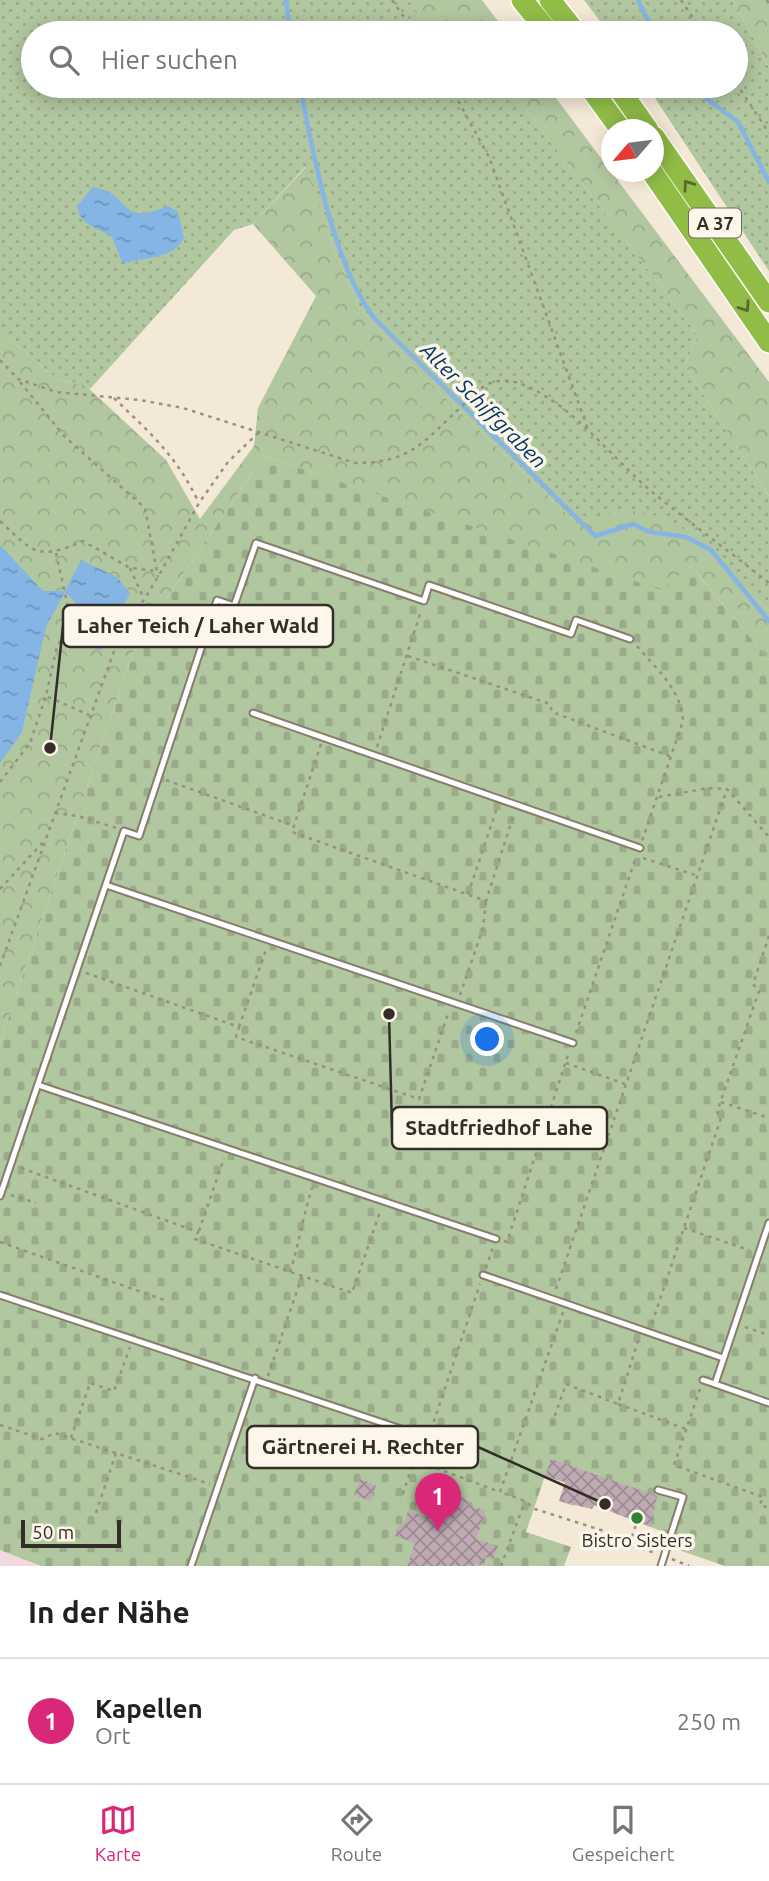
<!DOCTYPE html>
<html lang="de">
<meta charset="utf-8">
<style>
:root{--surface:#fff;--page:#f2f2f2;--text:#202124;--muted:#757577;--line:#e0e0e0;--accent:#db2777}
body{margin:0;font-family:Ubuntu,sans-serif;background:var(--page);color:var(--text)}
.compass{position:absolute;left:601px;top:119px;width:63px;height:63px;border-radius:50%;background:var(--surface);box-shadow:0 4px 18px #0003;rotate:242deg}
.scale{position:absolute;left:21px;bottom:18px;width:100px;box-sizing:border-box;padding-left:7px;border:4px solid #322e27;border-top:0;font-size:19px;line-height:24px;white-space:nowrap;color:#322e27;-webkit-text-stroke:5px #fdf6eb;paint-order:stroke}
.you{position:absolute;left:488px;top:1040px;width:24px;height:24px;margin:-18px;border:5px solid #fff;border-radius:50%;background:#1a73e8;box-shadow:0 0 0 10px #1a73e833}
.badge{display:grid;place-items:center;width:46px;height:46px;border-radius:50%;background:var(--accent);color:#fff;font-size:23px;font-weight:700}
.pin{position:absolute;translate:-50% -58px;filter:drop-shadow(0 2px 4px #0008)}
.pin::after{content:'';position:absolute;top:37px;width:24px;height:21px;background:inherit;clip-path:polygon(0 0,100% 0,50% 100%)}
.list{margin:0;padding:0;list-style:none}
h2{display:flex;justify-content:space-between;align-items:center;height:91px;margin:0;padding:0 28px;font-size:30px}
h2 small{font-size:23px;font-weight:400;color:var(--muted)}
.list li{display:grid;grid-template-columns:46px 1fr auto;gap:21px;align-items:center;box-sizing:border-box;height:126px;padding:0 28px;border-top:2px solid var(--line)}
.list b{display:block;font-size:26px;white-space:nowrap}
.list p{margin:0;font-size:23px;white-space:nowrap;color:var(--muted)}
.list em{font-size:23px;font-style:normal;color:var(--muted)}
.icon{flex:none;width:38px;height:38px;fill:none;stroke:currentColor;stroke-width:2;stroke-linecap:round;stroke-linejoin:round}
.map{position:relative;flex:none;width:769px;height:1566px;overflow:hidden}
.search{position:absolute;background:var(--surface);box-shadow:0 4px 18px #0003;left:21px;right:21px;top:21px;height:77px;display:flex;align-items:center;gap:18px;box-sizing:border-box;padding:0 24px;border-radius:38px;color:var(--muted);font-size:26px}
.sheet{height:217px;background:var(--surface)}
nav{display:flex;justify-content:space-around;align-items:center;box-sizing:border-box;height:98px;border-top:2px solid var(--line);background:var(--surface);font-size:19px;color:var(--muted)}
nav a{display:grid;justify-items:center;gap:4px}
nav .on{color:var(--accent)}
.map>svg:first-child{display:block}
</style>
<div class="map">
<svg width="769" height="1566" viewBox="0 0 769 1566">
<defs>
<pattern id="grass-dots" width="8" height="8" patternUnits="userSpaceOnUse" patternTransform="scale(1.75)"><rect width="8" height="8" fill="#b1c79f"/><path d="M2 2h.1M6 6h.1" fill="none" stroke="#99ab89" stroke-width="1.8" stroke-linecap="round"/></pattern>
<pattern id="forest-crowns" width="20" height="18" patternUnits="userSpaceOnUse" patternTransform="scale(1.75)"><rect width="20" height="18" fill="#b1c79f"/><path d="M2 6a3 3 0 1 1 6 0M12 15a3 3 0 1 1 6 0" fill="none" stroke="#99ab89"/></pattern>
<pattern id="cemetery-stones" width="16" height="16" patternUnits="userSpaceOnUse" patternTransform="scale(1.75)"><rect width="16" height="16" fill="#b1c79f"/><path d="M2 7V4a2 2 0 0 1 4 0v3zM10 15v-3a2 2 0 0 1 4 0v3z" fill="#99ab89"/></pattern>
<pattern id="water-ripples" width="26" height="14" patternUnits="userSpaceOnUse" patternTransform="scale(1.75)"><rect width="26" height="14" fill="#85b5e5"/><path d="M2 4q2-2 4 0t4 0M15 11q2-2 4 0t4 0" fill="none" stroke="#6d94ba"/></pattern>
<pattern id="building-cross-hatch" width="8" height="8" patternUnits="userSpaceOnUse" patternTransform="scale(1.75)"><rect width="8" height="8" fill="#bfaab4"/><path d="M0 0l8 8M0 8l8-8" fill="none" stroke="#9c8b92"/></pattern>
</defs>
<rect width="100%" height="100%" fill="#f4e8d6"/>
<path fill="#f3d8de" d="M0 1550 41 1566H0Z"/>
<g fill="url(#grass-dots)">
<path d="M0 0H408L435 33H33V86H508L698 335 685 366 769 496V611L706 545 627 511 576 523 408 362 359 307 333 247 305 167 253 224 234 230 90 389 85 385 58 380 0 331Z"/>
<path d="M584 0H733L769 67V271L647 86H736V33H609Z"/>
</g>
<g fill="url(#forest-crowns)">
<path d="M408 0H482L507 33H435Z"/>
<path d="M733 0H769V67Z"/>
<path d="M508 86H547L769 382V496L685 366 698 335Z"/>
<path d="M306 167 333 247 359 307 408 362 576 523C592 519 612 511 628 511 690 514 730 570 769 611V660L691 566 661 591 264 456 136 643 0 1043V331L58 380 85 385 166 460 200 519 254 446 258 408 316 296 253 224Z"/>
</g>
<path fill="url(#cemetery-stones)" d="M264 456 661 590 691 566 769 660V1566H725L673 1548 676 1537 594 1505 592 1509 584 1506 577 1497 574 1506 559 1501 566 1483 545 1476 526 1532 571 1547 564 1566H41L0 1550V1043L136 643Z"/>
<g fill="url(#water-ripples)">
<path d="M93 187C132 193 117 228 168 206L178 212 184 238C173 260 142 257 123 264L112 237C97 227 80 226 77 206Z"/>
<path d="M0 545 43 591H65L81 560 117 577 130 593 101 651 79 641 91 619 65 592 46 627 22 732 0 763Z"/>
</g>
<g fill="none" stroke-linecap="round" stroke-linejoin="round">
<g stroke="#85b5e5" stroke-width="4.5">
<path d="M286 0 290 33"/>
<path d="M638 0 647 19 661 33"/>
<path d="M300 86C313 154 333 263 374 318L595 536 633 524 650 532 686 537 711 550 769 621"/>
<path d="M695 86 707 99 738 122 769 182"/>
</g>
</g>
<g fill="url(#building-cross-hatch)">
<path d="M551 1459 657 1496 651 1527 594 1505 592 1509 559 1501 565 1482 545 1476Z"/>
<path d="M360 1479 376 1485 371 1501 354 1495Z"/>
<path d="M454 1495 468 1500 467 1504 486 1511 476 1539 498 1546 493 1560 486 1557 484 1566 475 1563 474 1566H407L415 1543 395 1536 399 1524 404 1525 408 1511 428 1518 433 1504 449 1509Z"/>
</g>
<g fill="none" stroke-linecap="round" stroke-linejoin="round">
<defs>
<g id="service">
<path d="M253 713 640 848"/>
<path d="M106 885 573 1043"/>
<path d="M38 1085 496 1239"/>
<path d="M0 1196 124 831 139 836 217 600 234 606 256 543 424 601 429 585 571 634 576 620 630 639"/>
<path d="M769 1223 715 1384 769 1403"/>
<path d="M483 1275 723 1358"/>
<path d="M0 1295 428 1438"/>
<path d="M703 1380 715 1384"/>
<path d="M658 1490 683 1497 661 1566"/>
<path d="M191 1566 255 1378"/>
</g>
<g id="motorway">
<path d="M522 0 549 33"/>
<path d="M550 0 576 33"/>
<path d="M589 86 621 130"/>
<path d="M617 86 648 130"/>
<path d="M654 137 769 302"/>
<path d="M652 172 769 342"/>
</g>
</defs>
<use href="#service" stroke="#887d6d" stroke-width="9"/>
<use href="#motorway" stroke="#fff" stroke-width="24"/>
<g stroke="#989083" stroke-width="2.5" stroke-dasharray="3.5 5" stroke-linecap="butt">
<path d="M392 0 415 33"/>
<path d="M681 0 703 33"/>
<path d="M767 0 769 5"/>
<path d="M736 83 769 133"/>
<path d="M450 86 489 157 589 432"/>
<path d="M0 360 18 379 56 392 140 400 183 408 355 463C412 463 424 441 463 405 471 399 479 388 488 384 499 379 512 380 524 385 574 406 610 456 651 491 689 522 730 552 769 583"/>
<path d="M20 382 65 437 145 508 158 577"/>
<path d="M114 398C151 434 176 455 199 503"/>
<path d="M0 521C34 553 37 561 83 541L130 568 157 571"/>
<path d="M56 553 72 625 57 646 46 696 89 715"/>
<path d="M130 568 144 599"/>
<path d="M637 646C657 670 681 689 683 721L642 841"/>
<path d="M408 656 550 704 552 712 672 757"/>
<path d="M321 744 292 832 486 901 514 814"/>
<path d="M377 747 421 611"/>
<path d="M166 780 294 826"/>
<path d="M0 782 30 743 46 696"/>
<path d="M659 797 708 788 727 789 769 837"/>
<path d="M55 813 78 816 116 828"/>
<path d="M643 858 698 876"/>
<path d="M0 889 45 840"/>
<path d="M468 894 497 808"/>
<path d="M0 966 117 643 158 577 199 503 228 462 259 432"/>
<path d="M86 973 239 1027 236 1037 419 1099 449 1011"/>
<path d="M460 995 483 928 486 901"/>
<path d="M239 1027 267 947"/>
<path d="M576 1033 636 857"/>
<path d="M566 1063 625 1084"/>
<path d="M721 1102 769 1118"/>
<path d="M21 1168 198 1232 195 1239 352 1293 381 1209"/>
<path d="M11 1195 36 1203"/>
<path d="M684 1228 749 1250"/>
<path d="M199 1231 224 1158"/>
<path d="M504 1241 507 1242 569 1052"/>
<path d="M0 1242 167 1301"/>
<path d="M486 1268 493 1247"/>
<path d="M290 1272C299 1244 303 1216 312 1188"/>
<path d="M556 1289 727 789"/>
<path d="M563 1312 500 1492 525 1501 535 1509 623 1537 622 1543 656 1553"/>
<path d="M652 1323 721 1118 717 1112 759 991 753 984 769 936"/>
<path d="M745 1327 769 1335"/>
<path d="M268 1376 302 1276"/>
<path d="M700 1389 674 1465 763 1497 760 1505 769 1508"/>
<path d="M618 1404 686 1429"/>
<path d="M552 1424 566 1384 618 1404 639 1338"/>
<path d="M0 1425 42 1439 55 1433 210 1484"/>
<path d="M431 1430 480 1284"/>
<path d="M71 1438 90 1383 114 1391 130 1347"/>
<path d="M425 1446 420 1462 500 1492"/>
<path d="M403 1494 412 1466 420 1462"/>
<path d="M96 1513 116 1453"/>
<path d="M629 1545 637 1522"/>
<path d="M672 1559 689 1566"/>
<path d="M501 1566 525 1501"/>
</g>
<use href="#service" stroke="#fff" stroke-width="5"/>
<use href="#motorway" stroke="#91bd47" stroke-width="21"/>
</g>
<defs><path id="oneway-chevron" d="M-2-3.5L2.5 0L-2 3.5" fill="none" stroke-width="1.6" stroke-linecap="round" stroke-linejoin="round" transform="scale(1.75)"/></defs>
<g stroke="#586734">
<use href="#oneway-chevron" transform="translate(688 185) rotate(-125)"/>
<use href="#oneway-chevron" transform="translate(745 307) rotate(56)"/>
</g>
<circle fill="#2f8330" stroke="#fdf6eb" stroke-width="2.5" cx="637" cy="1518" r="7"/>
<g text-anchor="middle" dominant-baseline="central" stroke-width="7" stroke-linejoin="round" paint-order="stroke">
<rect fill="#fdf6eb" stroke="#6f6a62" stroke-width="2" x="689" y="208.5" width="52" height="29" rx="5"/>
<g font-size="18" font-weight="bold" fill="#322e27">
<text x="715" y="223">A 37</text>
</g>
<g font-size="19" fill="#322e27" stroke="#fdf6eb">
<text x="637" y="1540">Bistro Sisters</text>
</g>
<g font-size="21" font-style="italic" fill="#003762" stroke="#fdf6eb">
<text transform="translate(484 405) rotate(45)">Alter Schiffgraben</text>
</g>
</g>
<path fill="none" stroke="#322e27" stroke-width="2.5" d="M50 748L63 626M389 1014L392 1128M605 1504L478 1447"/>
<g fill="#322e27" stroke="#fdf6eb" stroke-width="2.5">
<circle cx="50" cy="748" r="7"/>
<circle cx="389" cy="1014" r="7"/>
<circle cx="605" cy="1504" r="7"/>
</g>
<g fill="#fdf6eb" stroke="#322e27" stroke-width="2.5">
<rect x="63" y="605" width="270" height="42" rx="7"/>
<rect x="392" y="1107" width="215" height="42" rx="7"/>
<rect x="247" y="1426" width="231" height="42" rx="7"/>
</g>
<g font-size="21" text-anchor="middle" font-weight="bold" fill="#322e27">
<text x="198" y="633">Laher Teich / Laher Wald</text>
<text x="499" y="1135">Stadtfriedhof Lahe</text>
<text x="363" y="1454">Gärtnerei H. Rechter</text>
</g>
</svg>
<svg class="compass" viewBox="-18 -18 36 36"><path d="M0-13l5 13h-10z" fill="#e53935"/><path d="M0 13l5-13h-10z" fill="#757577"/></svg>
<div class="scale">50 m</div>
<div class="you"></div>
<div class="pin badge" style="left:438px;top:1531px">1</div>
<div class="search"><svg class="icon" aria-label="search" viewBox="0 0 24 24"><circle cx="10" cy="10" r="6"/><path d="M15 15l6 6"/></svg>Hier suchen</div>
</div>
<section class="sheet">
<h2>In der Nähe<small></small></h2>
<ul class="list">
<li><span class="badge">1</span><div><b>Kapellen</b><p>Ort</p></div><em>250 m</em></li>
</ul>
</section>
<nav>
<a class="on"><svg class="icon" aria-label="map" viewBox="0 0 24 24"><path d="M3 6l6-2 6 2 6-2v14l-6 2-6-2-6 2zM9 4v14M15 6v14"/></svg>Karte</a>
<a><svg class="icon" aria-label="directions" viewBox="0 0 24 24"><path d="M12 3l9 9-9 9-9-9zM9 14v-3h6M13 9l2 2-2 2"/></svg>Route</a>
<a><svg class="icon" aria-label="saved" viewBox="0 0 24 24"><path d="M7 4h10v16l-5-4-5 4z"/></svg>Gespeichert</a>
</nav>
